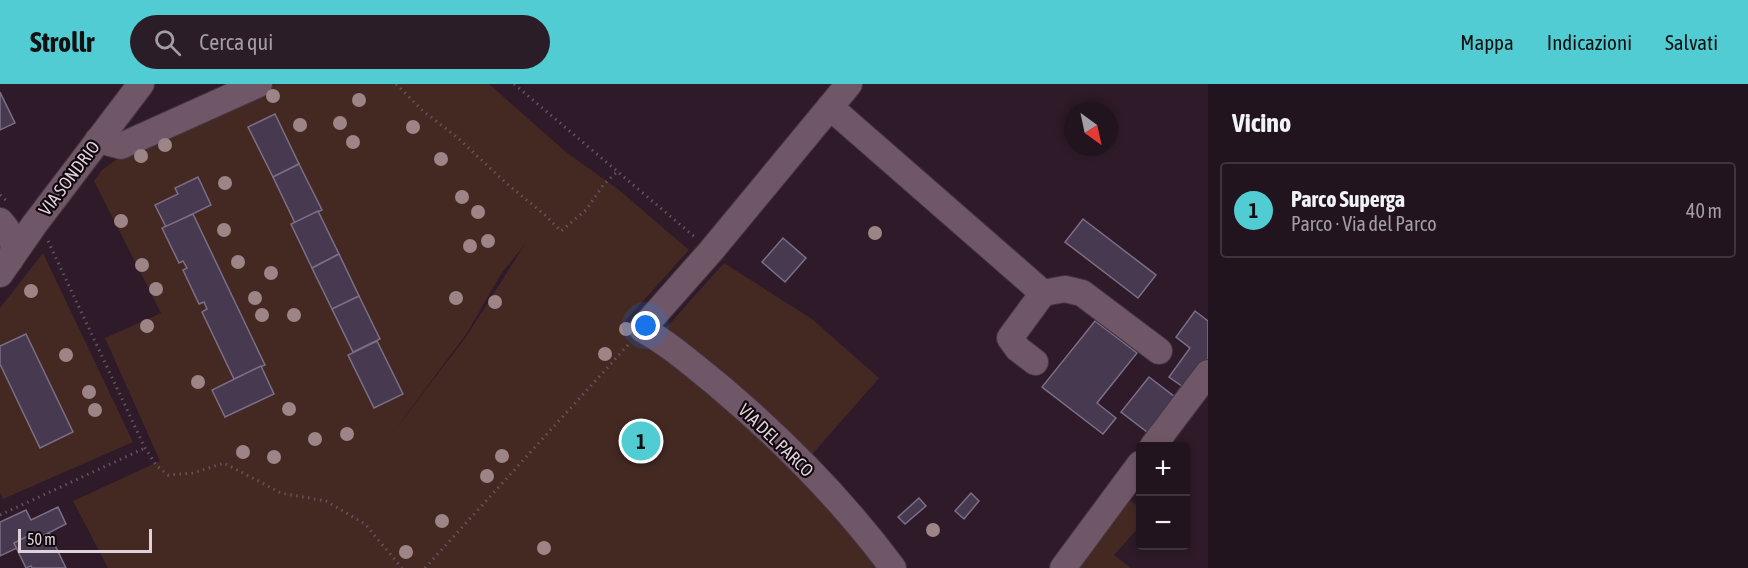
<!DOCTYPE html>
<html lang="it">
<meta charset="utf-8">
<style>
:root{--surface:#22141e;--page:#2a1d27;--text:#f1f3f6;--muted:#a29ea4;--line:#3f333c;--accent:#51ccd2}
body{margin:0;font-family:"Asap Condensed",sans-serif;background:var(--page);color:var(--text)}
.controls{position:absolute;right:18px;bottom:18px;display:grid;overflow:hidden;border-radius:6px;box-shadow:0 3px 9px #0003}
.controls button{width:54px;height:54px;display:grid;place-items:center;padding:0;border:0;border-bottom:2px solid var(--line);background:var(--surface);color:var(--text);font:30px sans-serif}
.compass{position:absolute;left:1064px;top:18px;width:54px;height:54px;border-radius:50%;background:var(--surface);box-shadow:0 3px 9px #0003;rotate:147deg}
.scale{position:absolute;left:18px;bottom:15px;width:134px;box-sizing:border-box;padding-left:6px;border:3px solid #dfd1da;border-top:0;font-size:16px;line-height:21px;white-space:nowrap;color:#dfd1da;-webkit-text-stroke:4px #11080e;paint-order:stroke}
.you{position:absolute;left:646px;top:242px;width:21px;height:21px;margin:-15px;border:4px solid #fff;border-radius:50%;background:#1a73e8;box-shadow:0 0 0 9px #1a73e833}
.badge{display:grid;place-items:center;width:39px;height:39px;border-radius:50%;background:var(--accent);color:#111;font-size:20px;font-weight:700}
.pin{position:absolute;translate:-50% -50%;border:3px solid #fff;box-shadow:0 2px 6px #0006}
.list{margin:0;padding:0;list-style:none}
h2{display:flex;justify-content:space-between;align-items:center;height:78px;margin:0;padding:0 24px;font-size:26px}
h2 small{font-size:20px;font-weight:400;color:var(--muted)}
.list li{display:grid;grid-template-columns:39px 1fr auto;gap:18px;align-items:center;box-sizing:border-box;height:96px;margin:0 12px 12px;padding:0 12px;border:2px solid var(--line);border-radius:6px}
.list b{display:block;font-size:22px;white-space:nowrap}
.list p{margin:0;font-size:20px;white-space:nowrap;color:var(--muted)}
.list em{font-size:20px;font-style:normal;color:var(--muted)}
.icon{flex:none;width:33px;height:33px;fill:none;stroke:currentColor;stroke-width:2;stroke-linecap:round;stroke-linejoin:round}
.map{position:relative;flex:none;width:1208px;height:484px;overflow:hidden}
header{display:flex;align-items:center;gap:36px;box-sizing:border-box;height:84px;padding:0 30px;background:var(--accent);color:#111}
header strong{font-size:28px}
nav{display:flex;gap:33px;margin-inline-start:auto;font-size:21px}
.search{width:420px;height:54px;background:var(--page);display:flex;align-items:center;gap:15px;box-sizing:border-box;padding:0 21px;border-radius:33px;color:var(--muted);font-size:22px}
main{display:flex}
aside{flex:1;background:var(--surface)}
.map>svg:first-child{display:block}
</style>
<header>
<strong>Strollr</strong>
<div class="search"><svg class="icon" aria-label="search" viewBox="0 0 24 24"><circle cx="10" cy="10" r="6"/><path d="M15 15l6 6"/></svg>Cerca qui</div>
<nav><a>Mappa</a><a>Indicazioni</a><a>Salvati</a></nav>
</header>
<main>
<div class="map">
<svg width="1208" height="484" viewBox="0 0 1208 484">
<rect width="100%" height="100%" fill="#2e1a28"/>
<g fill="#442923" fill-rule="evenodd">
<path d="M275 0H489L566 68 619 106 689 166 625 237 678 278 760 348 885 484H108L73 417 160 377 105 254 161 229 94 97 102 86 116 76 209 33ZM525 160 466 253 391 351 467 249 501 190Z"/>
<path d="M43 169 133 358 3 415 0 409V224Z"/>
<path d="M724 179 812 235 879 294 809 374 666 244Z"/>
<path d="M1124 412 1140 424V442L1114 471 1131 484H1076Z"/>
</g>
<g fill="#473a50" stroke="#7b6e86" stroke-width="1.5">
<path d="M0 8 15 39 0 46Z"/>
<path d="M275 30 299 80 273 93 248 43Z"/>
<path d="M299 80 322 126 295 139 273 93Z"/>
<path d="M198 93 211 121 166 143 155 121 178 110 175 104Z"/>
<path d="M318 127 339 170 312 184 291 140Z"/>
<path d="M193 130 265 281 234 295 202 228 207 225 204 218 199 220 183 186 187 184 183 177 179 179 162 144Z"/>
<path d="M1083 135 1156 191 1138 214 1065 158Z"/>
<path d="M783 154 806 174 785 198 762 178Z"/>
<path d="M339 170 359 212 332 225 312 184Z"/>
<path d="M359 212 380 255 353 268 332 225Z"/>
<path d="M1195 227 1208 237V275L1186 305 1169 293 1190 264 1176 253Z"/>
<path d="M1095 237 1137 269 1097 319 1116 334 1103 350 1042 303Z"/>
<path d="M26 250 73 348 40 364 0 280V262Z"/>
<path d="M377 257 403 310 374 324 348 271Z"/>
<path d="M261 282 274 310 225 333 212 306Z"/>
<path d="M1149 293 1175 313 1147 348 1121 328Z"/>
<path d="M971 409 979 417 964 435 955 427Z"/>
<path d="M919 414 926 422 905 440 898 433Z"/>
<path d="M58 423 66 440 35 456 32 450 14 459 17 464 0 472V438L26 426 31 436Z"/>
<path d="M49 449 66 484H32L31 482 26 484 14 459 32 450 35 456Z"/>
</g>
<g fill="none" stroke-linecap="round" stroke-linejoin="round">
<defs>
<g id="minor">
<path d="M849 0 711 167 642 245C671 261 694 282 719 302 783 356 843 417 893 484"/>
<path d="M830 23 1043 209 1065 205 1082 209 1159 267"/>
<path d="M98 56 121 62 259 0"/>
<path d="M0 137C11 149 18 161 10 176"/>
<path d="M0 190 34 141 141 0"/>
<path d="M1035 278 1018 265 1010 254 1043 209"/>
<path d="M1153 362 1208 289"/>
<path d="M1063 484 1140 380"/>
</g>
</defs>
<use href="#minor" stroke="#463541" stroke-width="28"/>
<g stroke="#64525e" stroke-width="3" stroke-dasharray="1.5 4.5" stroke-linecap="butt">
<path d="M396 0 423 27 458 54 506 99 545 131 561 147 586 126 604 100 617 88"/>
<path d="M514 0 696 154"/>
<path d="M0 111 7 117"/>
<path d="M48 157 145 364 156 381 168 391 193 389 224 379 281 409 326 417 365 440 402 484"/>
<path d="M0 431 145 364"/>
<path d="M425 484 628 261"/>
</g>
<use href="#minor" stroke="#705768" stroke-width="26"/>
</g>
<g fill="#9d8486">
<circle cx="273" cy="12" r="7"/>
<circle cx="359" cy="16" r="7"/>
<circle cx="340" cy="39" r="7"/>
<circle cx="300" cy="41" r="7"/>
<circle cx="413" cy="43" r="7"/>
<circle cx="353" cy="58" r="7"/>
<circle cx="165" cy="61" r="7"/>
<circle cx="141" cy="72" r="7"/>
<circle cx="441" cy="75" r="7"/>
<circle cx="225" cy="99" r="7"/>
<circle cx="462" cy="113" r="7"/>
<circle cx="478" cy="128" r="7"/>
<circle cx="121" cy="137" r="7"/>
<circle cx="224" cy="146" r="7"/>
<circle cx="875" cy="149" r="7"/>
<circle cx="488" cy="157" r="7"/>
<circle cx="470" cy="162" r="7"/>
<circle cx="238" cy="178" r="7"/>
<circle cx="142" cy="181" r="7"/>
<circle cx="271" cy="189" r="7"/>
<circle cx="156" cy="205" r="7"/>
<circle cx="31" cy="207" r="7"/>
<circle cx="255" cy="214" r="7"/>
<circle cx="456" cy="214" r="7"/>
<circle cx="495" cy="218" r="7"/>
<circle cx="262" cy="231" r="7"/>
<circle cx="294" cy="231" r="7"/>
<circle cx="147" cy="242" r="7"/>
<circle cx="626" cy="245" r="7"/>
<circle cx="605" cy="270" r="7"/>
<circle cx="66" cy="271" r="7"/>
<circle cx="198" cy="298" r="7"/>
<circle cx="89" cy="308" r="7"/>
<circle cx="289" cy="325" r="7"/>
<circle cx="95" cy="326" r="7"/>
<circle cx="347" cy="350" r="7"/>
<circle cx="315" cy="355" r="7"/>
<circle cx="243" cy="368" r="7"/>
<circle cx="502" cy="372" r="7"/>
<circle cx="274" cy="373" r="7"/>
<circle cx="487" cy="392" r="7"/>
<circle cx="442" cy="437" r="7"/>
<circle cx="933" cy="446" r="7"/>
<circle cx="544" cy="464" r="7"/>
<circle cx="406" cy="468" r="7"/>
</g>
<g text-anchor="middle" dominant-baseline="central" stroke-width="4.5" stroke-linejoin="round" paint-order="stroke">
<g font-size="18" fill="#dfd1da" stroke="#11080e">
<text transform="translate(69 94) rotate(-53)">VIA SONDRIO</text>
<text transform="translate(776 356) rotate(44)">VIA DEL PARCO</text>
</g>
</g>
</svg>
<div class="controls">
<button>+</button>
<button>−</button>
</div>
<svg class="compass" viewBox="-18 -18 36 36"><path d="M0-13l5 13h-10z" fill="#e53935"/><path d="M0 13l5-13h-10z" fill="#a29ea4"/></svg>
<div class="scale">50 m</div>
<div class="you"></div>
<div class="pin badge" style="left:641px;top:357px">1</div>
</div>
<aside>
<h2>Vicino<small></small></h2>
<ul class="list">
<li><span class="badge">1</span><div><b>Parco Superga</b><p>Parco · Via del Parco</p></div><em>40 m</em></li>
</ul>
</aside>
</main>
